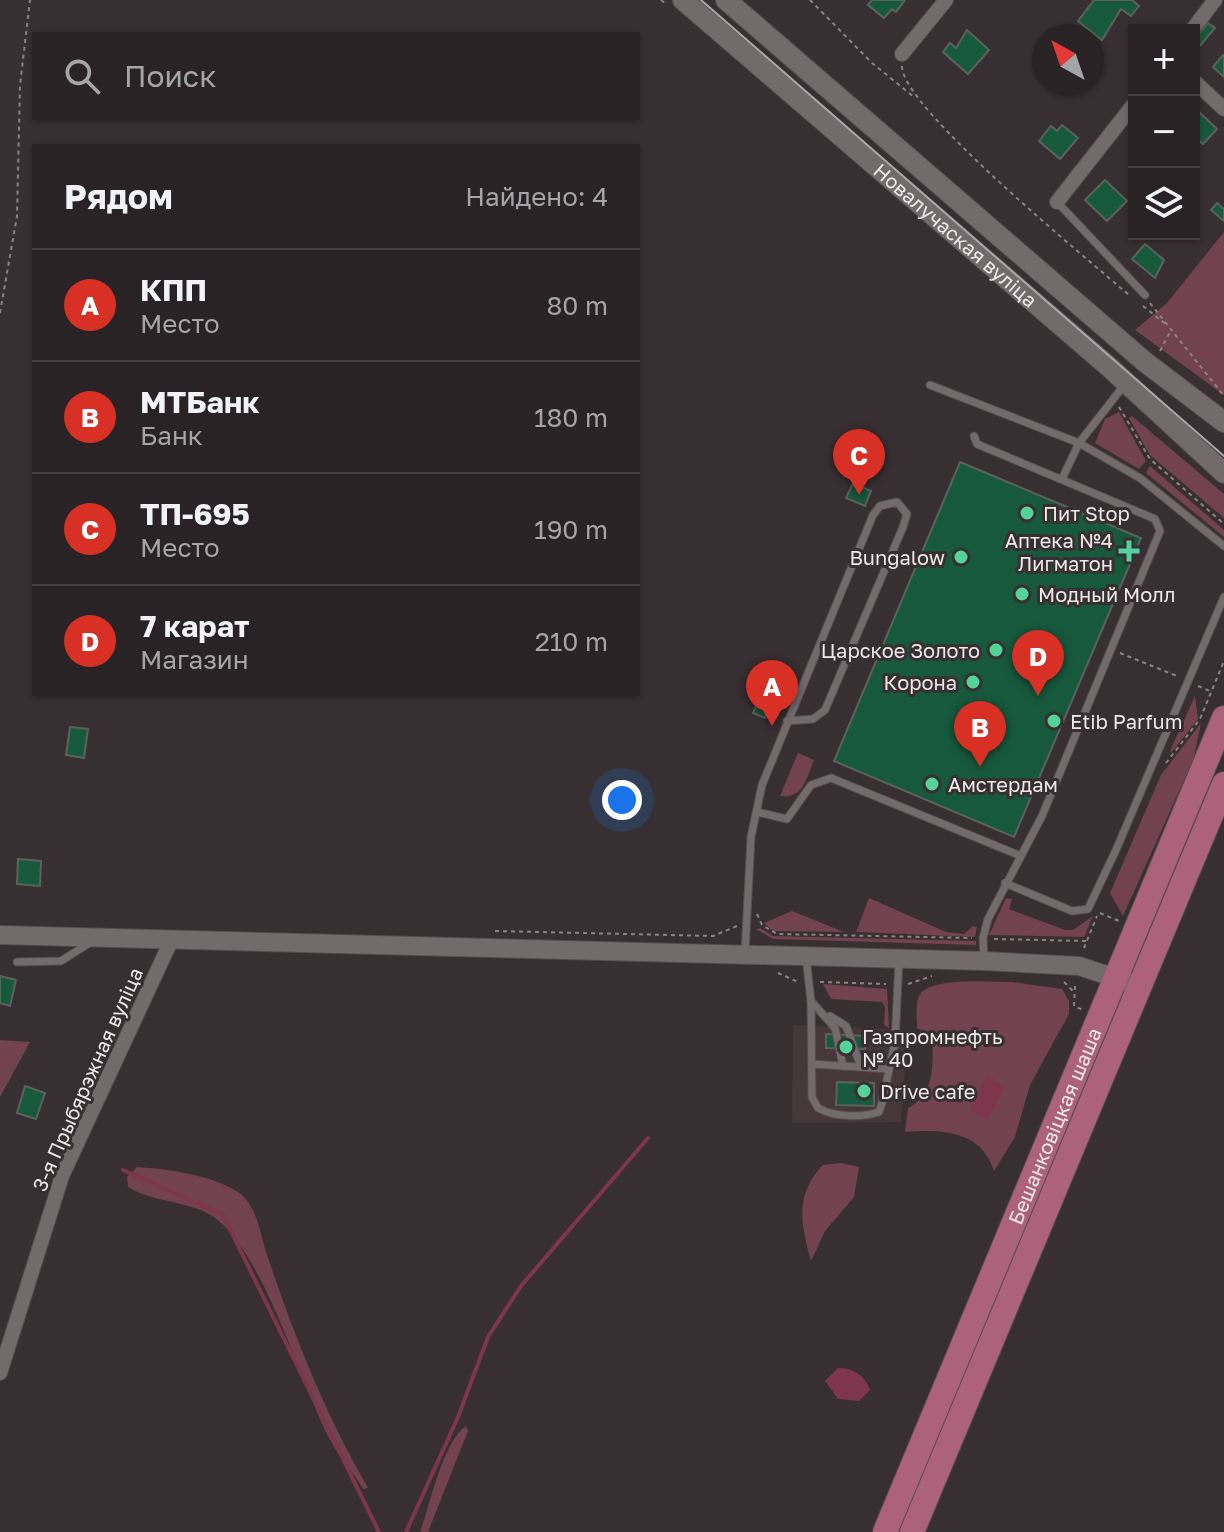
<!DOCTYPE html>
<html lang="ru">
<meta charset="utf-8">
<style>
:root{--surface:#292325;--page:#312b2d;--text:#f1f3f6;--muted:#a5a4a7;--line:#454042;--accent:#d93025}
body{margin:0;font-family:"Golos Text",sans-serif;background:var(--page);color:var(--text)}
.controls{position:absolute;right:24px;top:24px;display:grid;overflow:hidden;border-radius:0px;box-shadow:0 2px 6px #0004}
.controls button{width:72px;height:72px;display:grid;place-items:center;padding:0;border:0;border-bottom:2px solid var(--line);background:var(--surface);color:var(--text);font:40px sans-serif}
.compass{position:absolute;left:1032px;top:24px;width:72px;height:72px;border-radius:50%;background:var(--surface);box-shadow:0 2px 6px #0004;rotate:320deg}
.you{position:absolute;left:622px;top:800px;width:28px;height:28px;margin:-20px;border:6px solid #fff;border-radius:50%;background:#1a73e8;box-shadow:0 0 0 12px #1a73e833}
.badge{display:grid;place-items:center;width:52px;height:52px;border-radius:50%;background:var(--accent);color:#fff;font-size:26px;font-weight:700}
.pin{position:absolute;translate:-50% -66px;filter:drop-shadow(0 2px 4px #0008)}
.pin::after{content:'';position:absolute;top:42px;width:28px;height:24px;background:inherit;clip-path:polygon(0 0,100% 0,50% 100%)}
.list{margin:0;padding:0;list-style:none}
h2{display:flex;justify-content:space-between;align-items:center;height:104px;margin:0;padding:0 32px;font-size:34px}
h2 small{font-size:26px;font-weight:400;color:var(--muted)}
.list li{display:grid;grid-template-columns:52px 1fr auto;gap:24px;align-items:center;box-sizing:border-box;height:112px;padding:0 32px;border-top:2px solid var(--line)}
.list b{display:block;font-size:30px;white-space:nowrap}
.list p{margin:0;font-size:26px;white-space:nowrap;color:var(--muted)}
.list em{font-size:26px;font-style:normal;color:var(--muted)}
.icon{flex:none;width:44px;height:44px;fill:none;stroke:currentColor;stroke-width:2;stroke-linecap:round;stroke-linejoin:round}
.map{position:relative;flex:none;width:1224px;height:1532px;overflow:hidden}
.search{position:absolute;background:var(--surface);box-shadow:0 2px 6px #0004;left:32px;top:32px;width:608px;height:88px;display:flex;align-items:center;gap:20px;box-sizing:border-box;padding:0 28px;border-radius:0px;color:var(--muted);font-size:30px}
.panel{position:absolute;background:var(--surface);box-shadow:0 2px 6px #0004;left:32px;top:144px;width:608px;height:552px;border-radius:0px}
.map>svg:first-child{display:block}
</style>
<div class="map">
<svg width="1224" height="1532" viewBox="0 0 1224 1532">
<rect width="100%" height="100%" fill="#372f31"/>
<path fill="#45373a" d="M793 1025 908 1030 901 1122 792 1123Z"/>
<g fill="#724250">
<path d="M1224 232V395L1135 330 1167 303Z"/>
<path d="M1119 412 1146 461 1139 469 1095 443 1105 419Z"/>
<path d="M1132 416 1224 494V518L1150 455 1129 418Z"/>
<path d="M1150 466 1224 530V537L1146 473Z"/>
<path d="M1195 696 1198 719 1171 753 1170 751Z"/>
<path d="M1201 723 1194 758 1123 916 1110 893 1161 775Z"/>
<path d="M798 753 814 760C807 777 803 800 780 796Z"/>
<path d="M869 898 946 932 964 934 973 926 977 927 975 937 856 932Z"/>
<path d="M1006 898 1012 899 1009 909 1065 930H1073L1093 916 1084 937 989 935Z"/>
<path d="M792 911 844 932 773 931 764 923Z"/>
<path d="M760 928 773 936 976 941V945L773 939 756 929Z"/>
<path d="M1012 982 1062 989 1069 1001V1014L1030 1085 1015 1137 994 1171C981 1130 942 1129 905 1132L908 1108C936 1094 933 1062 932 1034L917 1028C917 1019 915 1004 919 996 929 976 992 982 1012 982Z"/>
<path d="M823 984 887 989 889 1028 884 1025 885 1007 882 1002 831 999Z"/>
<path d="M0 1040 30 1042 0 1097Z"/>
<path d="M841 1163 859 1167 854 1197 825 1231 811 1261C801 1224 794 1195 823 1165Z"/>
<path d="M137 1167C168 1169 212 1175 238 1192 256 1204 260 1232 266 1252 293 1333 325 1414 368 1488L363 1489C353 1471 338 1456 329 1438 300 1380 265 1260 219 1221 195 1200 155 1204 128 1187L127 1177Z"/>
<path d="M466 1426 468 1431 428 1532H420C430 1505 443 1441 466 1426Z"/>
</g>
<g fill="#7e364e">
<path d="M987 1075 1006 1087 987 1119 971 1111V1107Z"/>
<path d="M838 1368C853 1368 865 1375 870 1390L859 1401 838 1399 825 1381Z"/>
</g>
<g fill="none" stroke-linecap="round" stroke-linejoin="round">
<g stroke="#7e364e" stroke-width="4">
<path d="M123 1170 223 1215 379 1532"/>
<path d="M406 1532 458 1417 488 1337 521 1286 648 1138"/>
</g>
</g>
<g fill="#17593c" stroke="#5b625e" stroke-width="2">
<path d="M872 0H905L896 12 892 9 884 18 868 5Z"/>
<path d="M1094 0H1132L1139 6 1131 16 1121 9 1102 40 1078 21Z"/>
<path d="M1208 23 1215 28 1198 48 1194 40Z"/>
<path d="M967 30 989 50 968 74 943 52 950 43 956 48Z"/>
<path d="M1223 55 1224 56V77L1213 67Z"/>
<path d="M1194 107 1217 129 1203 144 1194 136Z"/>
<path d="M1062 125 1078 138 1060 159 1039 141 1051 126 1057 131Z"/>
<path d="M1105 180 1127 201 1107 221 1085 200Z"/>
<path d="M1217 203 1224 209V221L1211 210Z"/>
<path d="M1145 244 1164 260 1155 278 1132 259Z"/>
<path d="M960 462 1141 538 1014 837 834 761Z"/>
<path d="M853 483 871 491 865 506 846 498Z"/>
<path d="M774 664 786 669 765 718 753 713Z"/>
<path d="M70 727 88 729 84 758 66 755Z"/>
<path d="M18 859 41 861 40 886 17 884Z"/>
<path d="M0 976 16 980 10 1006 0 1003Z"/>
<path d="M826 1034 865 1036V1049L826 1048Z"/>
<path d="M837 1082 874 1083V1106L836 1105Z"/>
<path d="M25 1086 45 1093 36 1119 17 1113Z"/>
</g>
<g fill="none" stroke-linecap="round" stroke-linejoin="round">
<defs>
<g id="service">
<path d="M1057 202 1145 295"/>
<path d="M930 385 1079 443 1140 478 1224 546"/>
<path d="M974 436 977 444 1155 519 1160 531 1042 816 988 919 983 938 984 959"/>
<path d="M1062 479 1079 443 1125 384"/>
<path d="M757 812 787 819 811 785 831 778 1021 856"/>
<path d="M1005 883 1072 911 1088 909 1116 850 1224 597"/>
<path d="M745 953 751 837 762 785 873 515 880 506 897 502 907 514 903 527 825 710 813 719 787 721"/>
<path d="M806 957 811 1001 812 1097 818 1108C834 1117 861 1118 879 1112L882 1103 895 1042 899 960"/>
<path d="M17 962 61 961 91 942"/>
<path d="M811 1001 835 1028 843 1066"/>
<path d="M830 1016 846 1026 861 1067"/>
<path d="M812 1064 889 1069"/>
</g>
<g id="minor">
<path d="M1192 30 1215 0"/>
<path d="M902 54 946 0"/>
<path d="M1194 81 1224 109"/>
<path d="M1057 202 1134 104"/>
<path d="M0 1373 62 1176 171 941"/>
</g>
<path id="tertiary" d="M0 935 985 961 1079 966 1140 986"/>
<g id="secondary">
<path id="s1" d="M683 0 1108 366 1224 473"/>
<path d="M726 0 1145 362 1224 422"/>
</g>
<g id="primary">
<path id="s2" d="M885 1532 1224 718"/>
<path d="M912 1532 1224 784"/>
</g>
</defs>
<use href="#service" stroke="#544d4f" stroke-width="9"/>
<use href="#minor" stroke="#544d4f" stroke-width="16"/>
<use href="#tertiary" stroke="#544d4f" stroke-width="20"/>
<use href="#secondary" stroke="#544d4f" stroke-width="22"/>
<use href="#primary" stroke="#544d4f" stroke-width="26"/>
<g stroke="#8a8385" stroke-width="2" stroke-dasharray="4 4" stroke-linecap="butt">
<path d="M661 0 667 5"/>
<path d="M810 0 872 63 914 97"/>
<path d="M902 66C901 107 1090 261 1129 295"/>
<path d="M1150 303 1224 396"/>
<path d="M1143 306 1167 325"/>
<path d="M0 313 17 216 20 85 30 0"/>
<path d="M1160 351 1170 332"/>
<path d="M1119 407 1150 459 1224 524"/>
<path d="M1120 653 1177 676"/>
<path d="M1198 686 1210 691"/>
<path d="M1166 763 1200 719 1224 661"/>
<path d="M1100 913 1119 921"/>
<path d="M757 914 762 925 777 934 972 938"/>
<path d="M495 931 713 936 737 926"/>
<path d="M994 939 1087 941"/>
<path d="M1084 948 1097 916"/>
<path d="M778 973 798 982"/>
<path d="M820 982 886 984"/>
<path d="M1064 982 1075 993"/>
<path d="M908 984 932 976"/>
<path d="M1075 986 1074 1006 1083 1010"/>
</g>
<use href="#service" stroke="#736a6c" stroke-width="7"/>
<use href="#minor" stroke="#736a6c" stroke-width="14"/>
<use href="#tertiary" stroke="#736a6c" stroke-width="18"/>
<use href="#secondary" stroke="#736a6c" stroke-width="20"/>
<use href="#primary" stroke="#ab627a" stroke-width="24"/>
<path stroke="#ada6a8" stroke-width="2" d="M701 0 1224 456"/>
</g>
<g fill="#53d397" stroke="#372f31" stroke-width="3">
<circle cx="1027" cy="513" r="8"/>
<path d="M1125 539h8v8h8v8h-8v8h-8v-8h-8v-8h8z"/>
<circle cx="961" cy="557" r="8"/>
<circle cx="1022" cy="594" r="8"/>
<circle cx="996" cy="650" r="8"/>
<circle cx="973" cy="682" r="8"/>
<circle cx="1054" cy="721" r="8"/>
<circle cx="932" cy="784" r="8"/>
<circle cx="846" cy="1047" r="8"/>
<circle cx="864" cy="1091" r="8"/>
</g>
<g text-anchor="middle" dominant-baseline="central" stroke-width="6" stroke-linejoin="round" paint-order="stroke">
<g font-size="20" fill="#eee8ea" stroke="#372f31">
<text stroke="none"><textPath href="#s1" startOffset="360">Новалучаская вуліца</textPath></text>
<text transform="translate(87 1079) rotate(-66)">3-я Прыбярэжная вуліца</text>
<text stroke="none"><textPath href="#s2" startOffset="440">Бешанковіцкая шаша</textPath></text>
</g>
<g font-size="20" fill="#eee8ea" stroke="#372f31" text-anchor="start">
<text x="1043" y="513">Пит Stop</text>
<text x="1113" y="540" text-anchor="end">Аптека №4<tspan x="1113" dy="23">Лигматон</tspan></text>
<text x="945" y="557" text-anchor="end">Bungalow</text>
<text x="1038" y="594">Модный Молл</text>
<text x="980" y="650" text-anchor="end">Царское Золото</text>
<text x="957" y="682" text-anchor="end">Корона</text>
<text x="1070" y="721">Etib Parfum</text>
<text x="948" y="784">Амстердам</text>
<text x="862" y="1036">Газпромнефть<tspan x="862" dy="23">№ 40</tspan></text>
<text x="880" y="1091">Drive cafe</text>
</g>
</g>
</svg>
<div class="controls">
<button>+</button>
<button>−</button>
<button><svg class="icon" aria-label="layers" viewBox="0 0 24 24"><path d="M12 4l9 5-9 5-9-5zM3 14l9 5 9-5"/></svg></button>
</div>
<svg class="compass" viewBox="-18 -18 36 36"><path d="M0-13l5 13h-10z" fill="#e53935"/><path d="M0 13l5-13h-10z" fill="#a5a4a7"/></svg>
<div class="you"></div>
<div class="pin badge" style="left:772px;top:726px">A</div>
<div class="pin badge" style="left:980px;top:767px">B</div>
<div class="pin badge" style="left:859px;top:495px">C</div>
<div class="pin badge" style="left:1038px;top:696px">D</div>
<div class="search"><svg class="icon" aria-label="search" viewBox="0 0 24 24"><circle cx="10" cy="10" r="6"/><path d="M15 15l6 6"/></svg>Поиск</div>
<section class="panel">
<h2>Рядом<small>Найдено: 4</small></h2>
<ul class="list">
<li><span class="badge">A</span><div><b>КПП</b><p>Место</p></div><em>80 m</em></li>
<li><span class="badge">B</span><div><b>МТБанк</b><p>Банк</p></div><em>180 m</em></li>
<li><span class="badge">C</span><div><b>ТП-695</b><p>Место</p></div><em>190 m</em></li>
<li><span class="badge">D</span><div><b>7 карат</b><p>Магазин</p></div><em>210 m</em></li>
</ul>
</section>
</div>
